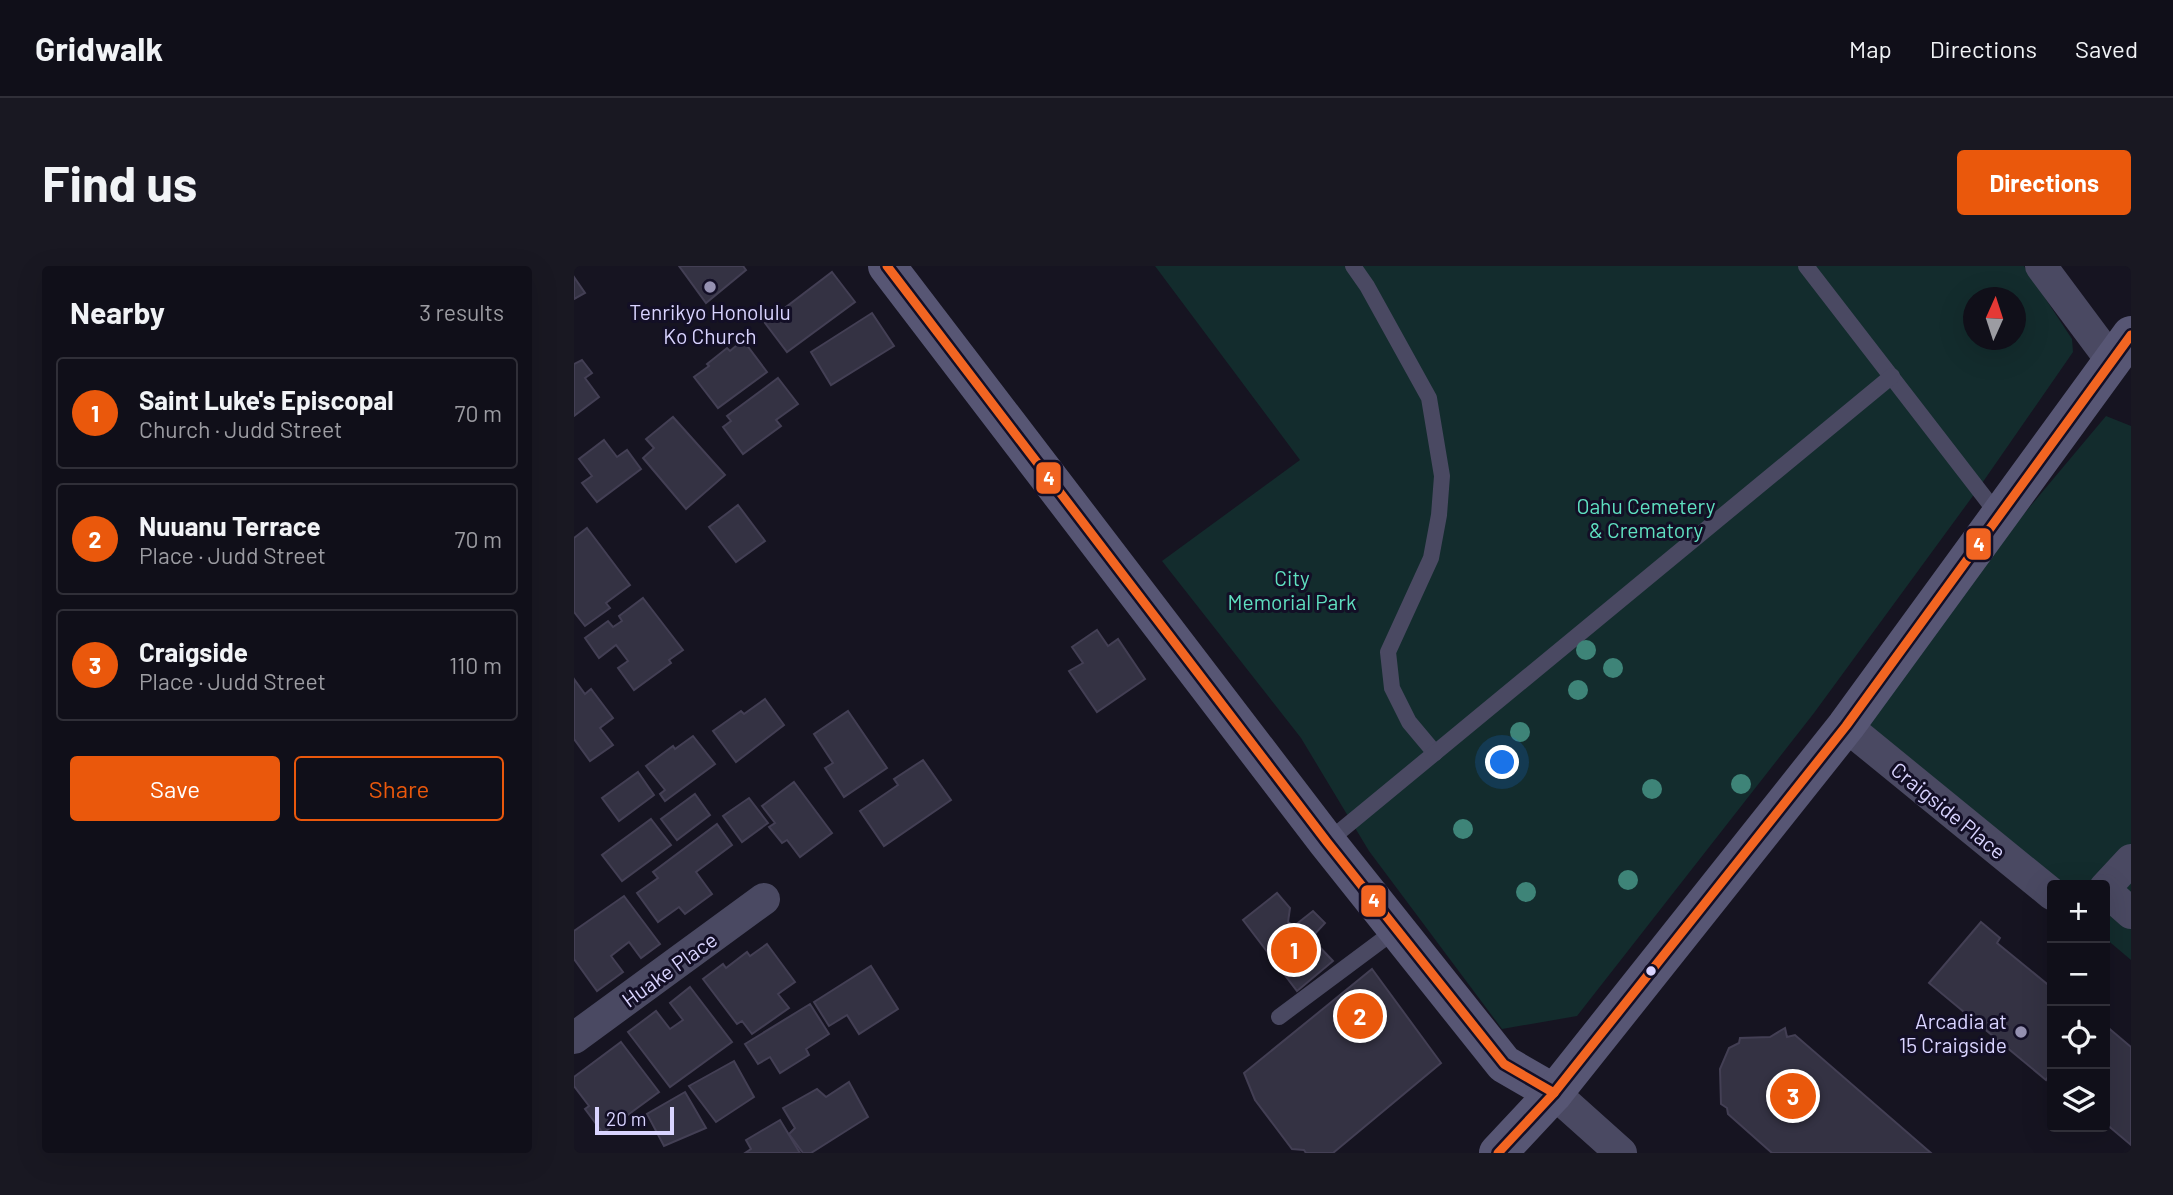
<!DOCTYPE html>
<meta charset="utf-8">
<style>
:root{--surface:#100f19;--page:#191822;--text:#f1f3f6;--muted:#9c9ca2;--line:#302f38;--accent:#ea580c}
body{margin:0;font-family:Barlow,sans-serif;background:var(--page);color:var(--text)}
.controls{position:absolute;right:21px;bottom:21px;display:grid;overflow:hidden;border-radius:7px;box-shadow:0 7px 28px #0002}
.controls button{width:63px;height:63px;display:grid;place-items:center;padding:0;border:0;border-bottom:2px solid var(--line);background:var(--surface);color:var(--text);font:35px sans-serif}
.compass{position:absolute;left:1389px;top:21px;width:63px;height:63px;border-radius:50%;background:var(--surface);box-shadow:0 7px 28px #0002;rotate:3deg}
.scale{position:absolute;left:21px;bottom:18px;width:79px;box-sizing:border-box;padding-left:7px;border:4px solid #d9d4ff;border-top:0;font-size:19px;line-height:24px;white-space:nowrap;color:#d9d4ff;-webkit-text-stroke:5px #130f26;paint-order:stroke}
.you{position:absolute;left:929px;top:497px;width:24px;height:24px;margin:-18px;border:5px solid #fff;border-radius:50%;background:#1a73e8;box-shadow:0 0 0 10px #1a73e833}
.badge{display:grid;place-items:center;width:46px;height:46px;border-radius:50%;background:var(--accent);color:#fff;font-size:23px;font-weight:700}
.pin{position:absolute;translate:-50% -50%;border:4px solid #fff;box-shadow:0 2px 7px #0006}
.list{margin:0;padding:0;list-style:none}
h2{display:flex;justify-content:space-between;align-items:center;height:91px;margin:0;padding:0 28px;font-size:30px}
h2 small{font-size:23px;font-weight:400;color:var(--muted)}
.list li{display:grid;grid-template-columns:46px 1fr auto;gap:21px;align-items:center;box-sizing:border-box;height:112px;margin:0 14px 14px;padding:0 14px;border:2px solid var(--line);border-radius:7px}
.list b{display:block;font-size:26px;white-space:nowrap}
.list p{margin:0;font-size:23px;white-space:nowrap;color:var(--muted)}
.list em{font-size:23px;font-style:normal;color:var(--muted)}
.actions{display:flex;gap:14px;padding:21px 28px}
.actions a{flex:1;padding:16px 0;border:2px solid var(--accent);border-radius:7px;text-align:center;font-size:24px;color:var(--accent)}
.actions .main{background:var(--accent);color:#fff}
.icon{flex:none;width:38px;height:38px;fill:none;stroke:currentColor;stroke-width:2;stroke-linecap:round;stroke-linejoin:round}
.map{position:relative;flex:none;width:1557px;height:887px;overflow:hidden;border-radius:7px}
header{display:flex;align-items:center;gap:42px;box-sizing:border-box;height:98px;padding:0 35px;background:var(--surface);border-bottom:2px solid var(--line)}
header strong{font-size:33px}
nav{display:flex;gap:38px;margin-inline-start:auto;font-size:24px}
.intro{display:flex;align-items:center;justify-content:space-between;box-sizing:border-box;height:168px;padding:0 42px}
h1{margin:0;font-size:49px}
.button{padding:18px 32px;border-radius:7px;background:var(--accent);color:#fff;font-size:24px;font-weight:700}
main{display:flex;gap:42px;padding:0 42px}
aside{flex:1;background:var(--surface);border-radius:7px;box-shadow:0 7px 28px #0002}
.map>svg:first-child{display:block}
</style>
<header>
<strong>Gridwalk</strong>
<nav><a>Map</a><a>Directions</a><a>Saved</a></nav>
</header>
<div class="intro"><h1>Find us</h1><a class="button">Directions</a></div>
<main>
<aside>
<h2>Nearby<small>3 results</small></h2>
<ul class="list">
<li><span class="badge">1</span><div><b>Saint Luke's Episcopal</b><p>Church · Judd Street</p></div><em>70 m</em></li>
<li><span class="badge">2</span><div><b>Nuuanu Terrace</b><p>Place · Judd Street</p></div><em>70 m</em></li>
<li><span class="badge">3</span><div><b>Craigside</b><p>Place · Judd Street</p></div><em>110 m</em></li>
</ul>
<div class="actions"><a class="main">Save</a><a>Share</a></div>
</aside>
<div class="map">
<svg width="1557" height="887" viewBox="0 0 1557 887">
<rect width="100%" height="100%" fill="#161421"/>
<g fill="#132c2d" fill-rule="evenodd">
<path d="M581 0H1450L1498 73 1499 86 1404 223 1240 447 1003 750 928 763 795 585 727 472 588 295 726 194ZM1400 32H1442V74H1400Z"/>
<path d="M1532 150 1557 160V694L1531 672V619H1478L1272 460Z"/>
</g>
<g fill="#343243" stroke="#433f54" stroke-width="2">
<path d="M105 0H169L172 4 132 37Z"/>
<path d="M258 6 281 36 213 86 191 57Z"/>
<path d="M0 11 11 27 0 33Z"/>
<path d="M298 47 320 80 257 119 237 86Z"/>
<path d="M169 74 193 106 144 142 120 111 135 100 133 98 153 82 156 85Z"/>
<path d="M8 94 18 107 11 112 25 131 0 150V98Z"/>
<path d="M204 112 224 138 202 154 207 160 169 188 149 161 157 155 153 150Z"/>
<path d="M99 151 151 209 112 243 69 192 80 182 72 173Z"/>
<path d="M30 174 43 191 53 184 67 203 23 236 8 217 18 210 5 193Z"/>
<path d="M164 239 191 275 162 296 135 261Z"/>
<path d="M13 262 56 319 32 337 36 342 11 360 0 346V272Z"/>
<path d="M69 332 109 384 95 394 97 397 60 424 44 402 54 395 42 379 25 392 11 372 34 355 39 361 48 355 45 350Z"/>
<path d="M523 364 534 380 544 373 571 413 523 446 495 405 509 397 498 381Z"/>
<path d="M0 413 11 428 17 423 39 452 26 462 39 479 16 495 0 473Z"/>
<path d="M191 433 210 459 162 496 139 465 167 445 170 448Z"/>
<path d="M274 445 313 502 270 531 251 502 259 497 240 468Z"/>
<path d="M119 470 141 498 91 535 86 528 91 524 72 500 99 480 101 483Z"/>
<path d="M349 494 377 534 310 580 286 545 324 519 320 513Z"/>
<path d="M64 506 80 529 45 555 28 532Z"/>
<path d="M220 516 258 567 226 591 213 574 208 577 195 561 201 557 188 540Z"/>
<path d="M121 528 136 549 103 574 87 553Z"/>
<path d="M175 532 194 557 168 576 149 550Z"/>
<path d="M77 553 97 579 48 615 28 589Z"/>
<path d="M143 558 158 579 122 606 138 628 111 648 105 641 84 656 63 627 84 612 79 606Z"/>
<path d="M703 627 716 642 714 656 720 660 739 645 751 657 737 672 759 695 723 725 669 654Z"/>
<path d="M50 630 86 678 67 692 55 676 37 690 49 706 23 725 0 693V665Z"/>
<path d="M1407 656 1426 672 1423 677 1478 722V814L1474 811 1472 814 1355 717Z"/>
<path d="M193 678 221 716 204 728 215 742 178 768 168 755 163 758 129 713 149 698 152 702 173 686 176 690Z"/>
<path d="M297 700 324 743 285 768 273 749 255 760 240 736Z"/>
<path d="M798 703 867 797 759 887H732L730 884 718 883 681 834 670 807Z"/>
<path d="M116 721 158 776 96 821 54 766 82 745 96 763 109 754 96 737Z"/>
<path d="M236 738 255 768 232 783 235 789 206 807 196 791 184 798 171 778Z"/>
<path d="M1531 759 1557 781V879L1531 857Z"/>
<path d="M1211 762 1213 771 1221 769 1357 887H1198L1154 848 1153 842 1147 838 1146 803 1155 782 1165 777 1166 772 1196 771Z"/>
<path d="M47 776 85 826 29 867 11 843 15 840 0 820V811Z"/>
<path d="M160 795 180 831 142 856 115 820Z"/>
<path d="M275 816 294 851 237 887H229L215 868 221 862 209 842 243 823 252 831Z"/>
<path d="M111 826 132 862 90 880 73 848Z"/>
<path d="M206 854 226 887H171L177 883 172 874Z"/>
</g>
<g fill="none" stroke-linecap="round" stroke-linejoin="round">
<g stroke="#4a4962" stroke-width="16">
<path d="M779 0 793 20 855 132 868 210 865 249 857 292 814 386 818 422 835 456 861 487"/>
<path d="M1232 0 1425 250"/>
<path d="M753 576 1318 110"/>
<path d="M705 751 823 663"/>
</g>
<g stroke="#4a4962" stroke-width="32">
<path d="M1467 0 1537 94"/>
<path d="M1272 460 1478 628"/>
<path d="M1531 622 1557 594"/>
<path d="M1531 624 1557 647"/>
<path d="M0 772 190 633"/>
<path d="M980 827 1047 887"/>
</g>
<g stroke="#575674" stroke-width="38">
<path d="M313 0 753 576 930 798 980 827"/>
<path d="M924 887 980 827 1272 460 1557 69"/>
</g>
<defs>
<g id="bus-1">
<path d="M313 0 753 576 930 798 980 827"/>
<path d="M924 887 980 827 1272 460 1557 69"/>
</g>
</defs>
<use href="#bus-1" stroke="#130f26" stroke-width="14"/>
<use href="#bus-1" stroke="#f26522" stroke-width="9"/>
</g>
<g fill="#3e8478">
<circle cx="1012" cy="384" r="10"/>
<circle cx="1039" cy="402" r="10"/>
<circle cx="1004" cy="424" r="10"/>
<circle cx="946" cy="466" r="10"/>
<circle cx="1167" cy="518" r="10"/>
<circle cx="1078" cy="523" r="10"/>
<circle cx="889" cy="563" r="10"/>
<circle cx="1054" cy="614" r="10"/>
<circle cx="952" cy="626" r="10"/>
</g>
<g fill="#9591b1" stroke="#130f26" stroke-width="2.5">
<circle cx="136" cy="21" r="7"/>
<circle cx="1447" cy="766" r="7"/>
</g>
<circle fill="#d9d4ff" stroke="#130f26" stroke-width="2.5" cx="1077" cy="705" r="6"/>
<g text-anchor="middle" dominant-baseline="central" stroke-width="6" stroke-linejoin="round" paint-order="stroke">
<g font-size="21" fill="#d9d4ff" stroke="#130f26">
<text x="136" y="45">Tenrikyo Honolulu<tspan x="136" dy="24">Ko Church</tspan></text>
<text x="1433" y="754" text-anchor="end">Arcadia at<tspan x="1433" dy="24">15 Craigside</tspan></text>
</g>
<g font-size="21" fill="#5fe0c0" stroke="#130f26">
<text x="1072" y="239">Oahu Cemetery<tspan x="1072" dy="24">&amp; Crematory</tspan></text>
<text x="718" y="311">City<tspan x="718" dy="24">Memorial Park</tspan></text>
</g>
<g font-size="21" fill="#d9d4ff" stroke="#130f26">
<text transform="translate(1375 544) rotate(39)">Craigside Place</text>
<text transform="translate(95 703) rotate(-36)">Huake Place</text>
</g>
</g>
<g stroke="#130f26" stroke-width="2.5">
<rect x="461" y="195" width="27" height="34" rx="7" fill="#f26522"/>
<rect x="1391" y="261" width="27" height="34" rx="7" fill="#f26522"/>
<rect x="786" y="618" width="27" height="34" rx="7" fill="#f26522"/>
</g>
<g font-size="19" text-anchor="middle" font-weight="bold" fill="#fff">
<text x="475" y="219">4</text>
<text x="1405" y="285">4</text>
<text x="800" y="641">4</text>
</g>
</svg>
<div class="controls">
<button>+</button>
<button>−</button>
<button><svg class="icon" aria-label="locate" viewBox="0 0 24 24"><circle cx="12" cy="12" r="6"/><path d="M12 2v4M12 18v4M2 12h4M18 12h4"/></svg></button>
<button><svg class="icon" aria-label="layers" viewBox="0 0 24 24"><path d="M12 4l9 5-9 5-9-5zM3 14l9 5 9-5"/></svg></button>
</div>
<svg class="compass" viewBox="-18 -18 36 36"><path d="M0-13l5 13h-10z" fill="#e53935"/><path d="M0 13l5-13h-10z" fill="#9c9ca2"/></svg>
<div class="scale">20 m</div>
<div class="you"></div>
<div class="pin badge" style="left:720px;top:684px">1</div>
<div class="pin badge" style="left:786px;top:750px">2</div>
<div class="pin badge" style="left:1219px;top:830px">3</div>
</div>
</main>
